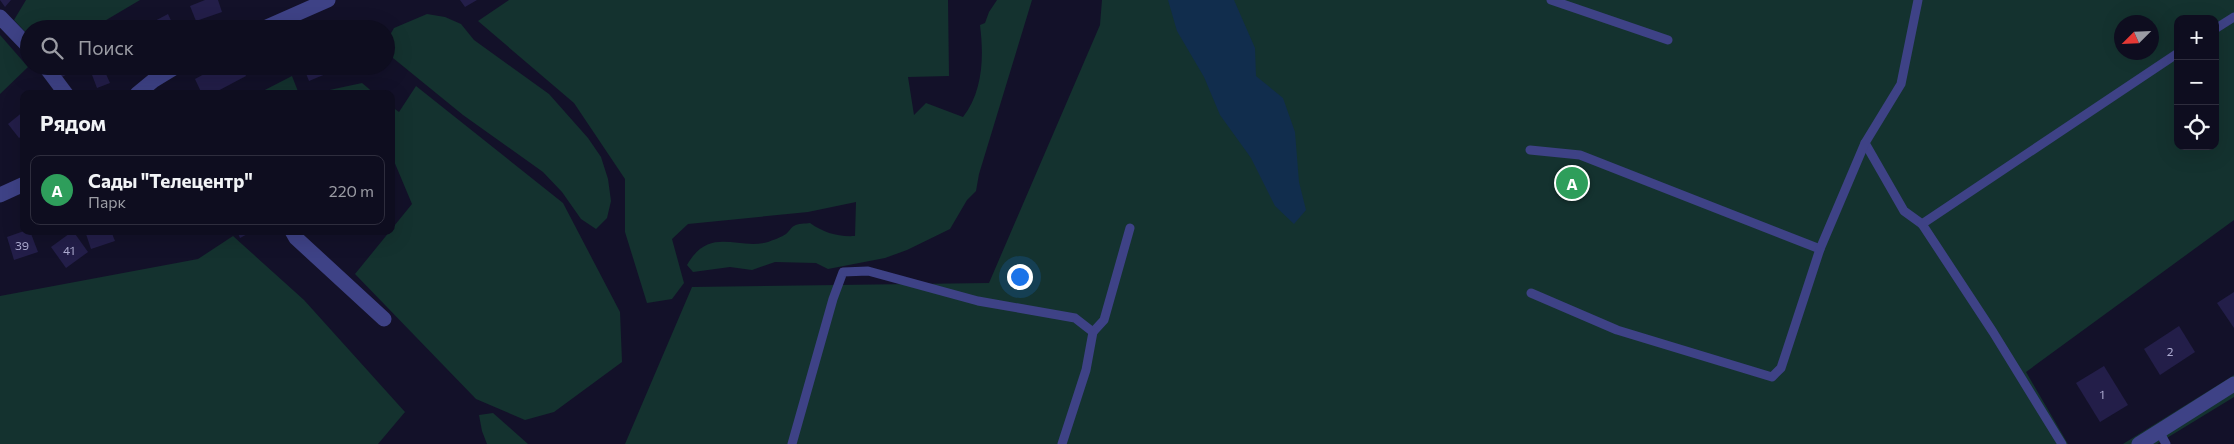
<!DOCTYPE html>
<html lang="ru">
<meta charset="utf-8">
<style>
:root{--surface:#0e0d1f;--page:#171628;--text:#f1f3f6;--muted:#9b9ca4;--line:#2e2d3d;--accent:#b45309}
body{margin:0;font-family:Commissioner,sans-serif;background:var(--page);color:var(--text)}
.controls{position:absolute;right:15px;top:15px;display:grid;overflow:hidden;border-radius:10px;box-shadow:0 5px 20px #0002}
.controls button{width:45px;height:45px;display:grid;place-items:center;padding:0;border:0;border-bottom:1px solid var(--line);background:var(--surface);color:var(--text);font:25px sans-serif}
.compass{position:absolute;left:2114px;top:15px;width:45px;height:45px;border-radius:50%;background:var(--surface);box-shadow:0 5px 20px #0002;rotate:246deg}
.you{position:absolute;left:1019px;top:276px;width:18px;height:18px;margin:-12px;border:4px solid #fff;border-radius:50%;background:#1a73e8;box-shadow:0 0 0 8px #1a73e833}
.badge{display:grid;place-items:center;width:32px;height:32px;border-radius:50%;background:var(--accent);color:#fff;font-size:16px;font-weight:700}
.pin{position:absolute;translate:-50% -50%;border:2px solid #fff;box-shadow:0 1px 5px #0006}
.list{margin:0;padding:0;list-style:none}
h2{display:flex;justify-content:space-between;align-items:center;height:65px;margin:0;padding:0 20px;font-size:21px}
h2 small{font-size:16px;font-weight:400;color:var(--muted)}
.list li{display:grid;grid-template-columns:32px 1fr auto;gap:15px;align-items:center;box-sizing:border-box;height:70px;margin:0 10px 10px;padding:0 10px;border:1px solid var(--line);border-radius:10px}
.list b{display:block;font-size:19px;white-space:nowrap}
.list p{margin:0;font-size:16px;white-space:nowrap;color:var(--muted)}
.list em{font-size:16px;font-style:normal;color:var(--muted)}
.icon{flex:none;width:28px;height:28px;fill:none;stroke:currentColor;stroke-width:2;stroke-linecap:round;stroke-linejoin:round}
.map{position:relative;flex:none;width:2234px;height:444px;overflow:hidden}
.search{position:absolute;background:var(--surface);box-shadow:0 5px 20px #0002;left:20px;top:20px;width:375px;height:55px;display:flex;align-items:center;gap:12px;box-sizing:border-box;padding:0 18px;border-radius:28px;color:var(--muted);font-size:19px}
.panel{position:absolute;background:var(--surface);box-shadow:0 5px 20px #0002;left:20px;top:90px;width:375px;height:145px;border-radius:10px}
.map>svg:first-child{display:block}
</style>
<div class="map">
<svg width="2234" height="444" viewBox="0 0 2234 444">
<rect width="100%" height="100%" fill="#131129"/>
<g fill="#14322f" fill-rule="evenodd">
<path d="M26 0H140L91 29H29V36L14 20Z"/>
<path d="M509 0H948L949 76 908 77 914 115 926 103 963 117C983 91 984 57 980 25L985 23 989 12 997 0H1032L979 174 976 191 967 200 950 229 907 250 885 258 828 269 816 263 775 262 752 270 730 267 693 272 687 265C710 225 738 251 768 242 773 240 782 237 786 234 789 232 791 227 794 226 798 223 805 224 810 223 824 233 838 237 855 236L856 202 808 212 688 224 672 239 684 283 672 299 647 303 625 232V179L574 103 478 21Z"/>
<path d="M1102 0H2234V220L2026 372 2068 444H625L692 287 989 283 1100 25ZM2178 19H2215V146H2178ZM2122 22H2152V52H2122Z"/>
<path d="M427 14 445 17 461 24 474 40 549 94 588 138 601 157 608 179 611 201 607 218 596 229 581 219 562 192 543 172 463 115 393 58 386 42 394 28Z"/>
<path d="M0 35 28 67 0 94Z"/>
<path d="M292 76 299 94H257Z"/>
<path d="M362 83 375 94H311Z"/>
<path d="M416 86 563 203 620 312 622 362 554 412 525 420 476 399 355 274 412 204 391 154V106L399 112Z"/>
<path d="M233 236 304 300 405 412 378 444H0V296L198 259Z"/>
<path d="M2234 375V397L2157 444H2123Z"/>
<path d="M493 413 528 444H487L482 431 479 415Z"/>
</g>
<path fill="#112d4d" d="M1168 0H1234L1255 48 1256 76 1283 98 1295 132 1299 182 1306 210 1294 224 1275 206 1251 158 1220 115 1204 77 1177 31Z"/>
<g fill="#231e49">
<path d="M0 0H11L5 7Z"/>
<path d="M205 0H218L222 12 196 21 190 6Z"/>
<path d="M460 0H477L465 7Z"/>
<path d="M168 14 175 29H154L151 23Z"/>
<path d="M56 66H82L62 77Z"/>
<path d="M117 66 118 69 106 74 110 83 97 88 89 67Z"/>
<path d="M219 66H241L246 76 212 94H202L195 79Z"/>
<path d="M303 66H339L340 68 309 81Z"/>
<path d="M345 66H360L348 72Z"/>
<path d="M24 111V134L19 138 8 124Z"/>
<path d="M24 231H30L38 252 14 260 7 237Z"/>
<path d="M73 231 88 252 66 268 51 247Z"/>
<path d="M85 231H111L115 241 91 249Z"/>
<path d="M237 231H253L240 238Z"/>
<path d="M2234 292V328L2217 303Z"/>
<path d="M2179 326 2195 352 2160 375 2144 349Z"/>
<path d="M2104 366 2128 405 2100 422 2076 383Z"/>
</g>
<g fill="none" stroke-linecap="round" stroke-linejoin="round">
<g stroke="#3e4286" stroke-width="9">
<path d="M1551 0 1668 40"/>
<path d="M2215 29 2234 17"/>
<path d="M1865 143 1904 211 1922 224"/>
<path d="M1530 150 1580 155 1820 249"/>
<path d="M1531 293 1617 330 1772 377 1781 368 1820 249 1865 143 1901 84 1918 0"/>
<path d="M1093 332 1104 320 1130 228"/>
<path d="M2159 431 2166 444"/>
<path d="M792 444 833 299 843 272 868 271 978 301 1075 318 1093 332 1086 370 1062 444"/>
<path d="M2062 444 1993 332 1922 224 2178 53"/>
</g>
<g stroke="#3e4286" stroke-width="15">
<path d="M0 17 29 47"/>
<path d="M262 29 328 0"/>
<path d="M45 66 66 94"/>
<path d="M137 94 154 80 177 66"/>
<path d="M0 195 24 184"/>
<path d="M292 231 296 238 384 319"/>
<path d="M2139 444 2234 384"/>
</g>
</g>
<g text-anchor="middle" dominant-baseline="central" stroke-width="4" stroke-linejoin="round" paint-order="stroke">
<g font-size="12" fill="#adabd1">
<text x="22" y="245">39</text>
<text x="69" y="250">41</text>
<text x="2170" y="351">2</text>
<text x="2102" y="394">1</text>
</g>
</g>
</svg>
<div class="controls">
<button>+</button>
<button>−</button>
<button><svg class="icon" aria-label="locate" viewBox="0 0 24 24"><circle cx="12" cy="12" r="6"/><path d="M12 2v4M12 18v4M2 12h4M18 12h4"/></svg></button>
</div>
<svg class="compass" viewBox="-18 -18 36 36"><path d="M0-13l5 13h-10z" fill="#e53935"/><path d="M0 13l5-13h-10z" fill="#9b9ca4"/></svg>
<div class="you"></div>
<div class="pin badge" style="left:1572px;top:183px;background:#2e9e5b">A</div>
<div class="search"><svg class="icon" aria-label="search" viewBox="0 0 24 24"><circle cx="10" cy="10" r="6"/><path d="M15 15l6 6"/></svg>Поиск</div>
<section class="panel">
<h2>Рядом<small></small></h2>
<ul class="list">
<li><span class="badge" style="background:#2e9e5b">A</span><div><b>Сады &quot;Телецентр&quot;</b><p>Парк</p></div><em>220 m</em></li>
</ul>
</section>
</div>
